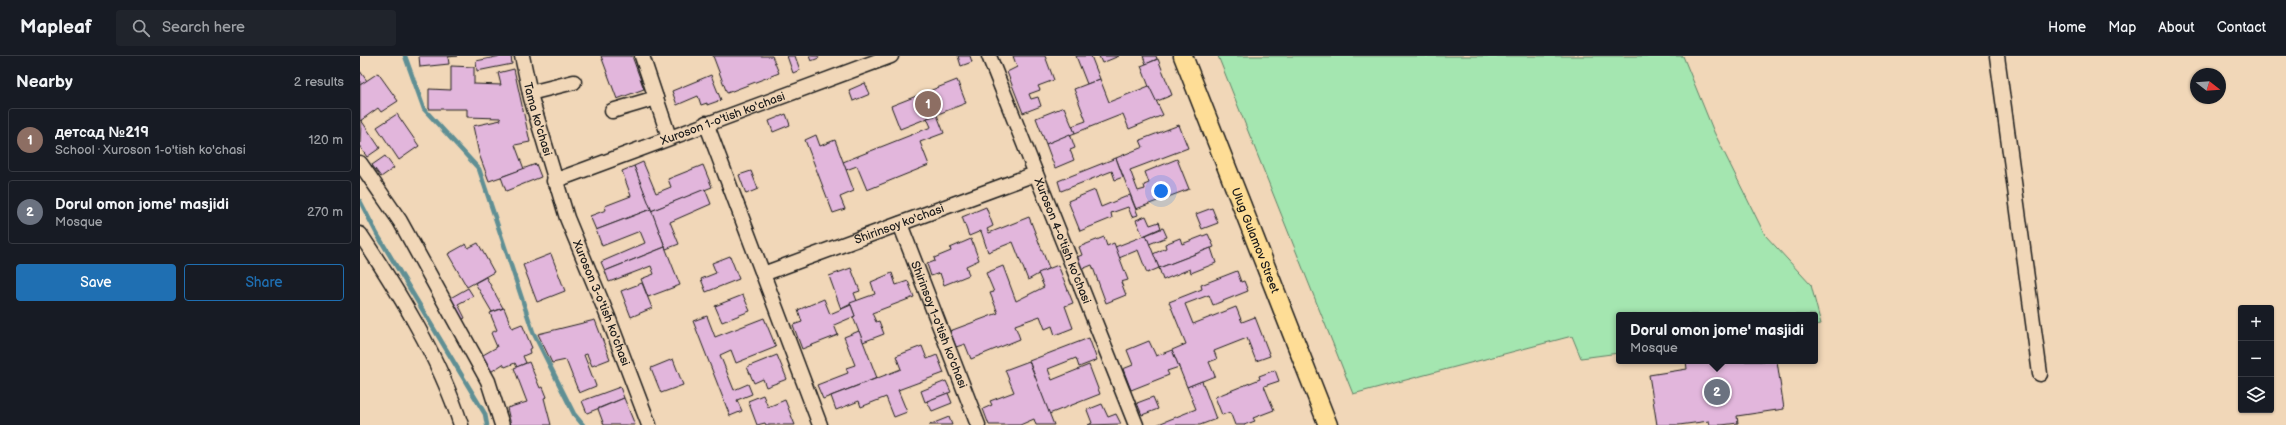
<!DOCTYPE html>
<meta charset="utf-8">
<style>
:root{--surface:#171b24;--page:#20242c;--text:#f1f3f6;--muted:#9ea1a6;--line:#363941;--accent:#1f6fb2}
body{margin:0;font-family:"Balsamiq Sans",sans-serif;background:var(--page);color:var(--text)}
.controls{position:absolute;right:12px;bottom:12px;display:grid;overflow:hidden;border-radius:4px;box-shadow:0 1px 3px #0004}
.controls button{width:36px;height:36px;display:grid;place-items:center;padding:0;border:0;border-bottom:1px solid var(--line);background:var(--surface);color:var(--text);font:20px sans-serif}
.compass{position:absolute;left:1830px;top:12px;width:36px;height:36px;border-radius:50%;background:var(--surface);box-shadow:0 1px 3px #0004;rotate:107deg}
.you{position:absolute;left:801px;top:135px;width:14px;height:14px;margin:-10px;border:3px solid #fff;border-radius:50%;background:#1a73e8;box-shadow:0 0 0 6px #1a73e833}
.badge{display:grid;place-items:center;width:26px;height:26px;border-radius:50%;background:var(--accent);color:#fff;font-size:13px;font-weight:700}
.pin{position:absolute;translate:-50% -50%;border:2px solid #fff;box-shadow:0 1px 4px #0006}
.popup{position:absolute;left:1256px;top:256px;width:202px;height:52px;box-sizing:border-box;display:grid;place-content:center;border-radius:4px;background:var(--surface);filter:drop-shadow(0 1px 3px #0005);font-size:13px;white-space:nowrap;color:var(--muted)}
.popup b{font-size:15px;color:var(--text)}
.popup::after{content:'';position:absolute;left:50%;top:100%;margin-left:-8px;border:8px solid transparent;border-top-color:var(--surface)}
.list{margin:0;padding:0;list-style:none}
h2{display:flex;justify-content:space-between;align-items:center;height:52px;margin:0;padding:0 16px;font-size:17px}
h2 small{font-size:13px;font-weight:400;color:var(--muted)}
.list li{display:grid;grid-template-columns:26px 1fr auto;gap:12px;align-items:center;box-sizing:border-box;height:64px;margin:0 8px 8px;padding:0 8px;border:1px solid var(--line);border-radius:4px}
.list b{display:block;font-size:15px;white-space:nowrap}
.list p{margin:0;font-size:13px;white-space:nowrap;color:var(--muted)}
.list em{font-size:13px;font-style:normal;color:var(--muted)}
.actions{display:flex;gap:8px;padding:12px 16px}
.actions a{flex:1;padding:9px 0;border:1px solid var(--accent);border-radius:4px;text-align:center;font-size:14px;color:var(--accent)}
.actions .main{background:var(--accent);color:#fff}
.icon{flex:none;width:22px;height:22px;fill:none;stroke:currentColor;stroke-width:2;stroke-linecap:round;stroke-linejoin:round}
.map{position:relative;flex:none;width:1926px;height:369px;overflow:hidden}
header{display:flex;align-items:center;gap:24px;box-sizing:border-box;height:56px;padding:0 20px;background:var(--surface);border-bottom:1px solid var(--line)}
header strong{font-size:19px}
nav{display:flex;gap:22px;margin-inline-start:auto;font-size:14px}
.search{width:280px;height:36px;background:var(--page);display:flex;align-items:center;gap:10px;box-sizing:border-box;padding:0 14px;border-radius:4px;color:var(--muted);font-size:15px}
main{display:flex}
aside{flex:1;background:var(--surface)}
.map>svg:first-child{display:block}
</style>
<header>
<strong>Mapleaf</strong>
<div class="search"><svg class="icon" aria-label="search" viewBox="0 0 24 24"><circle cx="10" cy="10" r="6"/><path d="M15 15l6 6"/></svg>Search here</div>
<nav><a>Home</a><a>Map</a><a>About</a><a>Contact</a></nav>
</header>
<main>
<aside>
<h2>Nearby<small>2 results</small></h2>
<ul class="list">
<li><span class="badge" style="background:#8d6e63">1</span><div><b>детсад №219</b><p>School · Хuroson 1-o'tish ko'chasi</p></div><em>120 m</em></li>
<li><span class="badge" style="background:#6b7280">2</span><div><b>Dorul omon jome' masjidi</b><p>Mosque</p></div><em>270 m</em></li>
</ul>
<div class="actions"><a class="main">Save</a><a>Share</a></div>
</aside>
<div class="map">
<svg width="1926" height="369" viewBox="0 0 1926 369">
<rect width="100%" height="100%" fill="#f1d7b8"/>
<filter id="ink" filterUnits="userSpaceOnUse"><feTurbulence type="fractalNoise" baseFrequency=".025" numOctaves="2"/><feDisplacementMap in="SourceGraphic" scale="8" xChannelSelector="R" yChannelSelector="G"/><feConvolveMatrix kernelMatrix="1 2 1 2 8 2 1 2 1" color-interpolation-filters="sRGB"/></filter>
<g filter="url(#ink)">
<path fill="#a4e6b0" stroke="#608166" d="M858 0H1323L1354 76 1405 179 1451 229 1461 268 1455 269V259H1259V297L1221 302 1212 280 993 338Z"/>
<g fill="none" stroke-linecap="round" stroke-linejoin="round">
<g stroke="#5f8f94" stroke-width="4.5">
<path d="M45 0 64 53 119 113 173 276 214 358 223 369"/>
<path d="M0 145 17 178 125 358 127 369"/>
</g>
</g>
<g fill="#e2b6dc" stroke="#1c1c1c">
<path d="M59 0H97L88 1 89 8 60 11Z"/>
<path d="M141 0H151L152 8 117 15 116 5Z"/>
<path d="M241 0H272L284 33 257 43Z"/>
<path d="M353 0H412L419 17 367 37Z"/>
<path d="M427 0H435L440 14 433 17Z"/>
<path d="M449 0H458L459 2 451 5Z"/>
<path d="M598 0H610L612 6 601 10Z"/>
<path d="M653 0H685L694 24 678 30 680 34 669 38 671 43 678 41 681 50 663 57 647 16 657 11Z"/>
<path d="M716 0H731L740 23 727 28Z"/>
<path d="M739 0H759L742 7Z"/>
<path d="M783 0H796L797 3 786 8Z"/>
<path d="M798 3 812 39 795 46 781 10Z"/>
<path d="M91 10 114 11V28L141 29 138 17 154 13 170 86 155 89 164 113 129 125 119 98 113 70 141 64 140 62 107 61V53H69V33L91 34Z"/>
<path d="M0 15 7 25 0 29Z"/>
<path d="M18 17 38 45 21 56 18 52 0 65V29Z"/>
<path d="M351 19 361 44 347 49V47L341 49 338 40 317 49 312 35Z"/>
<path d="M740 23 749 46 789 30 803 59 769 73 763 58 715 77 712 70 726 65 714 33Z"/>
<path d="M597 24 606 47 540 73 531 50Z"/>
<path d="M505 27 510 38 493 45 489 34Z"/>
<path d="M704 51 715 77 686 88 676 62Z"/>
<path d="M37 58 59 90 39 104 17 71Z"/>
<path d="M426 58 430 69 413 76 409 65Z"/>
<path d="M577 59 584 77 560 86 569 109 507 134 497 110 486 114 483 106 571 71 567 62Z"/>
<path d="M1 64 20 92 7 101 0 91Z"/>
<path d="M819 69 828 92 770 114 778 135 785 133 784 129 789 127 785 116 817 103 829 133 776 153 756 102 783 91 780 84Z"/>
<path d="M710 78 715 92 710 94 714 104 695 112 686 88Z"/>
<path d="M456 79 460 90 475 84 494 135 480 141 485 153 473 157 445 84Z"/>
<path d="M25 100 34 112 21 121 12 109Z"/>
<path d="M756 102 763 121 755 124 752 115 701 135 698 125Z"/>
<path d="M283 106 296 137 311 131 308 123 343 109 352 131 291 155 274 110Z"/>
<path d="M176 108 181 121 146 135 141 121Z"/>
<path d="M274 110 291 153 236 174 230 160 246 154 245 150 271 140 262 115Z"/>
<path d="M391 115 398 133 386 138 379 119Z"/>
<path d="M345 133 351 148 310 166 319 188 306 193 291 155Z"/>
<path d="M735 134 741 151 770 139 778 159 772 161 768 151 751 157 752 162 720 175 708 145Z"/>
<path d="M626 151 633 170 627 173 629 177 669 161 689 212 668 224 653 186 628 196 621 175 609 180 602 161Z"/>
<path d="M852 152 858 167 842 173 836 158Z"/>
<path d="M291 153 305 191 245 215 241 206 285 187 280 175 242 190 236 174Z"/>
<path d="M786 160 790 169 799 166 801 172 783 180 776 164Z"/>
<path d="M803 172 807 181 789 188 786 179Z"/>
<path d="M848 178 854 191 799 212 793 198 806 192 805 188 820 182 822 188Z"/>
<path d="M786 179 799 212 787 217 778 194 759 202 755 191Z"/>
<path d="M744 181 747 190 754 187 768 224 761 226 766 239 746 247 732 209 722 213 717 201 722 199 719 191Z"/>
<path d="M611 183 619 204 606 210 609 219 584 229 580 217 571 220 567 208 575 205 574 202 591 195 590 192Z"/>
<path d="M118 187 134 216 107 231 88 198 106 188 108 192Z"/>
<path d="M305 191 320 229 288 241 281 223 294 218 291 210 249 226 245 215Z"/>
<path d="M851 192 856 207 831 217 830 213 803 224 799 212Z"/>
<path d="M191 198 205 235 177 246 163 209Z"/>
<path d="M370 200 379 223 346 236 341 223 356 217 352 207Z"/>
<path d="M698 209 713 247 705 250 713 272 695 279 692 270 685 273 680 260 655 269 660 283 611 303 605 288 596 291 590 275 638 257 630 237 634 236 626 217 643 210 656 245 684 231 678 217Z"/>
<path d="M491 212 500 235 494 237 497 245 481 253 469 220Z"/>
<path d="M877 215 881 226 884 225 888 235 853 249 849 239 825 248 833 268 876 251 882 266 895 261 910 300 896 305 887 282 854 295 857 303 849 306 855 320 827 331 812 294 826 288 809 246 842 233 841 229Z"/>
<path d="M532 217 536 229 548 225 554 241 512 257 516 266 519 265 524 278 503 286 493 261 495 260 490 247 515 238 511 226Z"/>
<path d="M126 221 143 252 132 256 115 227Z"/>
<path d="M282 227 292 252 271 261 261 235Z"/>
<path d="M108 232 113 240 98 248 105 262 96 267 85 245Z"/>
<path d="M383 239 390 255 362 266 355 250Z"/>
<path d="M464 243 470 258 491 249 495 260 474 269 478 279 442 293 433 269 442 266 438 254Z"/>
<path d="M144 252 152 272 162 268 172 292 169 293 170 297 163 300 166 307 157 311 155 307 145 311 143 308 126 319 116 303 137 291 131 277 137 274 130 257Z"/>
<path d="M347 260 355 281 404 262 416 291 376 307 371 294 360 299 374 334 388 328 392 338 377 344 382 355 370 360 333 265Z"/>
<path d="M235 264 250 303 232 310 227 298 224 299 236 330 219 337 206 304 192 307 178 278Z"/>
<path d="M499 275 517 322 463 343 457 329 488 317 486 312 495 309 484 281Z"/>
<path d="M729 282 737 304 719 311 716 302 688 313 692 324 729 309 740 338 689 358 669 305Z"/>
<path d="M789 285 796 300 812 294 819 311 807 315 809 319 771 334 763 313 773 309 767 294Z"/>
<path d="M562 290 567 303 577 299 584 317 538 334 547 356 534 361 526 341 501 351 499 345 476 354 471 340 541 313 536 300Z"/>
<path d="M417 299 427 323 406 331 403 323 394 327 387 311Z"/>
<path d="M313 303 323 329 301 337 291 312Z"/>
<path d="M669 305 694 369H676L674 363 660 369H629L623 353 632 349 630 345 654 336 645 314Z"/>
<path d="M1326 305H1417L1424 353 1377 360 1378 367 1362 369H1350L1349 365 1319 369H1297L1289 319 1327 313Z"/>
<path d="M169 306 180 332 183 331 187 341 184 342 191 369H151L147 352 167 346 154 312Z"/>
<path d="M915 314 919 325 904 330 914 354 893 362 895 365 884 369H875L870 356 862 359 855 341 900 323 899 320Z"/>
<path d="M586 325 591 336 565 346 561 335Z"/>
<path d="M842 325 856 363 840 369H796L836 353 827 331Z"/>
<path d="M260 331 264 342 227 357 222 345Z"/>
<path d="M588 337 592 347 572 355 567 345Z"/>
<path d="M403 339 408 351 425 344 435 369H406L405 367 397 369 388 345Z"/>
<path d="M793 341 798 353 782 359 777 347Z"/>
<path d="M264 342 275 369H244L238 353Z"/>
<path d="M742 348 748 361 756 358 761 368 728 369 732 367 727 354Z"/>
<path d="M589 361 592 369H569Z"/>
</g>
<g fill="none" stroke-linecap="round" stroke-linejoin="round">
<defs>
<g id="minor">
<path id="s1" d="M162 0 171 42 207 162 248 261 289 369"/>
<path d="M282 0 309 81"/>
<path id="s2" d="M629 0 776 369"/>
<path d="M1637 0 1680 318"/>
<path d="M170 37 214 26"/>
<path d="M252 55 296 42"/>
<path d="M346 67 460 369"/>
<path d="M0 107 40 165 128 325 142 369"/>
<path id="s3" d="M194 125 531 0"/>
<path id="s4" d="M540 168 618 369"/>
<path d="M0 178C40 238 79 301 101 369"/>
<path id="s5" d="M403 218 675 118"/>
</g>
<g id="major">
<path id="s6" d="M823 0 968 369"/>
</g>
</defs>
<use href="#minor" stroke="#1c1c1c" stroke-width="17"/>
<use href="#major" stroke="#1c1c1c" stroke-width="21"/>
<use href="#minor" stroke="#f1d7b8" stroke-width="14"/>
<use href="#major" stroke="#fedd96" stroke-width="18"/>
</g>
</g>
<g text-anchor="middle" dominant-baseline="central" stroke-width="3.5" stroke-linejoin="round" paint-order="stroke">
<g font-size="12" fill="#1c1c1c" stroke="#f1d7b8">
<text stroke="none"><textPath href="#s3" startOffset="180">Хuroson 1-o'tish ko'chasi</textPath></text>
<text stroke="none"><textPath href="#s1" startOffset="65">Tama ko'chasi</textPath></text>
<text stroke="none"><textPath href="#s5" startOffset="145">Shirinsoy ko'chasi</textPath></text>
<text stroke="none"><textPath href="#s6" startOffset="198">Ulug Gulamov Street</textPath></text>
<text stroke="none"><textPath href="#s2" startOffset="199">Xuroson 4-o'tish ko'chasi</textPath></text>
<text stroke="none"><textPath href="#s1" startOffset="260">Xuroson 3-o'tish ko'chasi</textPath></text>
<text stroke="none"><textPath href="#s4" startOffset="108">Shirinsoy 1-o'tish ko'chasi</textPath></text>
</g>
</g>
</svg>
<div class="controls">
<button>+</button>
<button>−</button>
<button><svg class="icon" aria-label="layers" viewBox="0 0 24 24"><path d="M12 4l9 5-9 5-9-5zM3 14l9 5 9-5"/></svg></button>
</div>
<svg class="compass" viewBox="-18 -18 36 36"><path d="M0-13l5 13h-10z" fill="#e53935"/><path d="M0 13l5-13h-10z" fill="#9ea1a6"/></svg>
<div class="you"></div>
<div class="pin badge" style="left:568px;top:48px;background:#8d6e63">1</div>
<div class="pin badge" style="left:1357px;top:336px;background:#6b7280">2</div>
<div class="popup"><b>Dorul omon jome' masjidi</b>Mosque</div>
</div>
</main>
